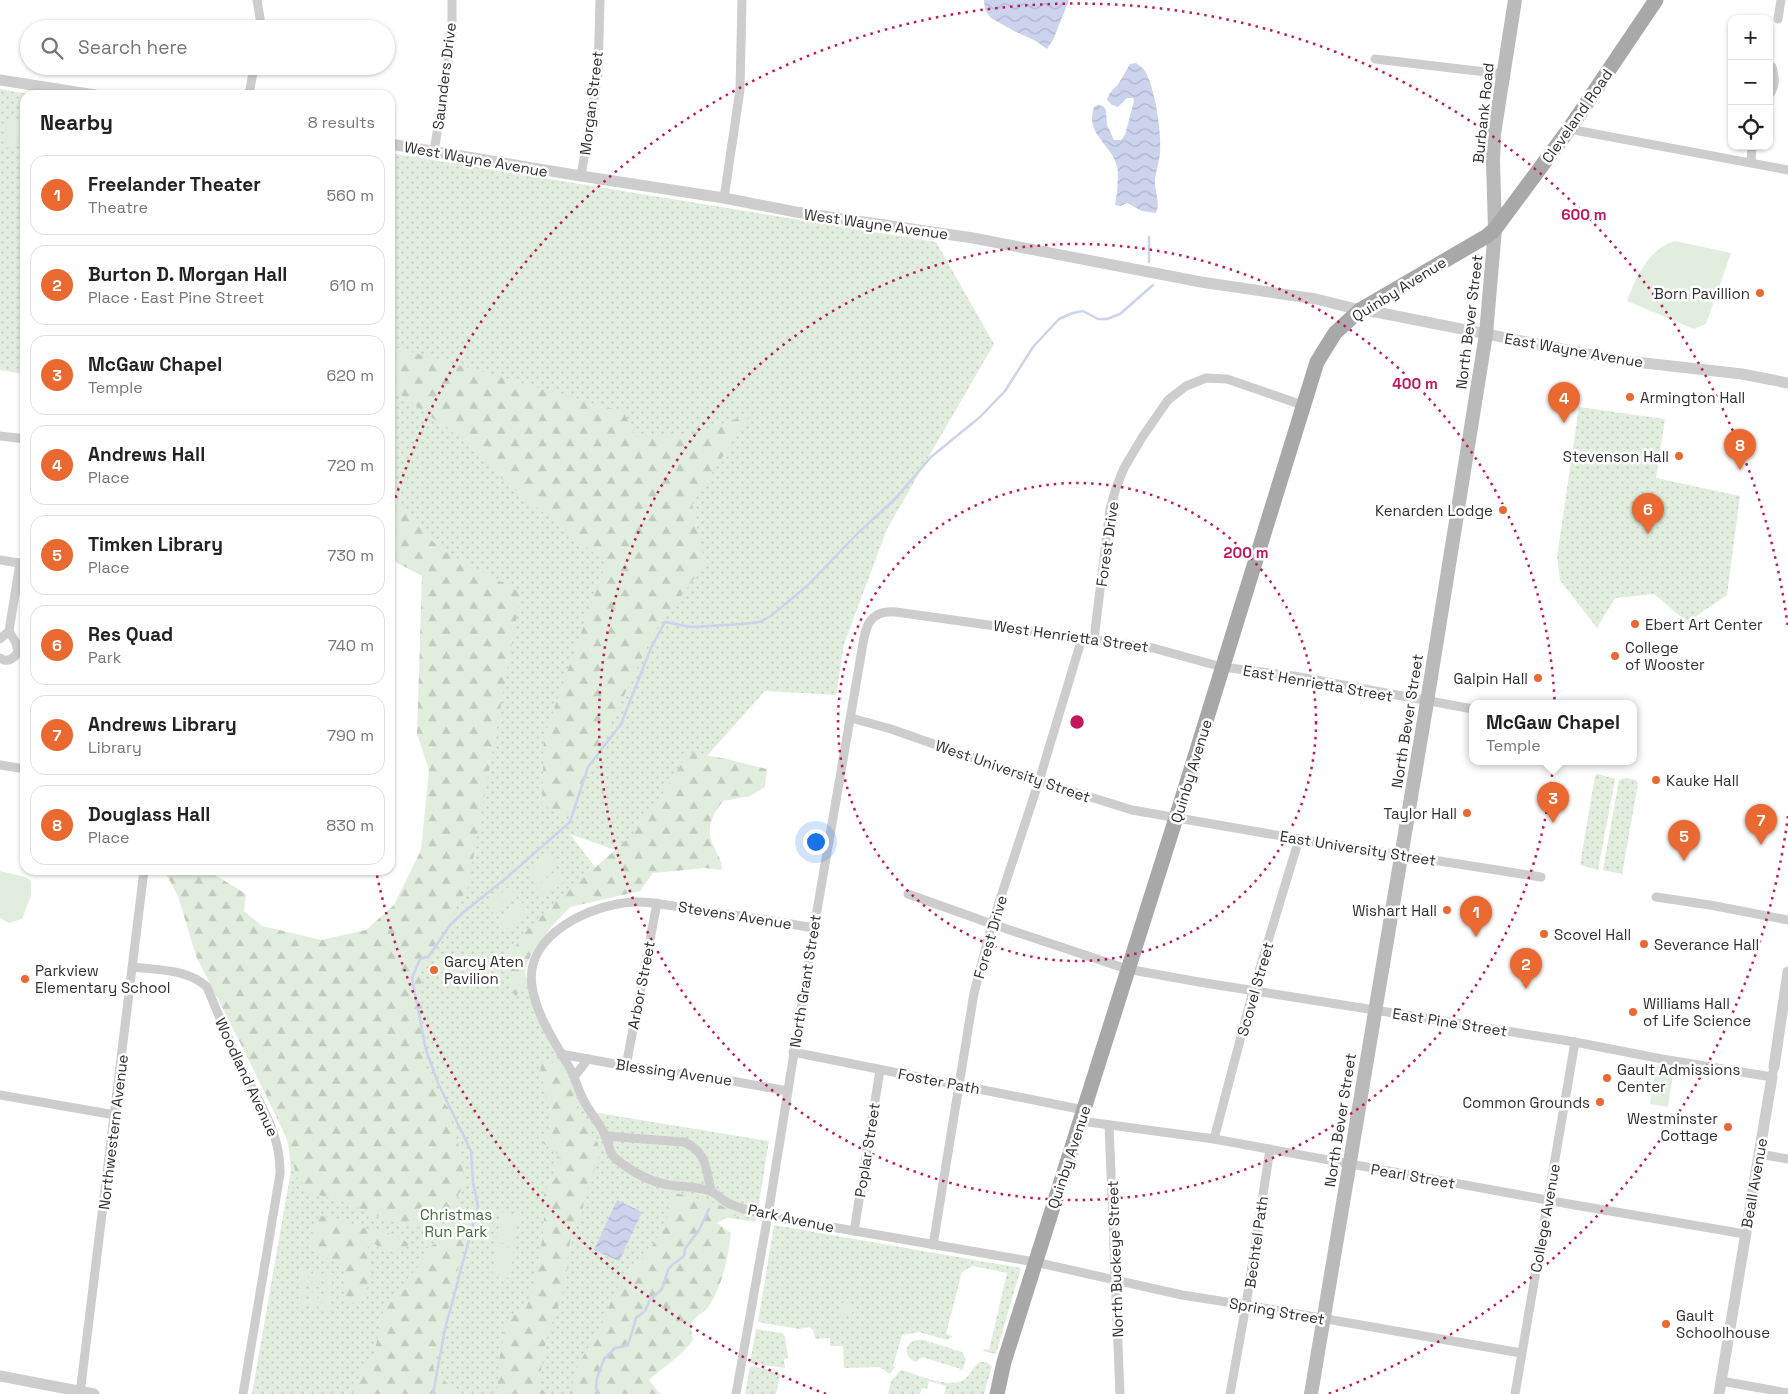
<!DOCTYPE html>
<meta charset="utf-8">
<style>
:root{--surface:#fff;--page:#f6f6f6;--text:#222;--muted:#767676;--line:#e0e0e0;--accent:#e96931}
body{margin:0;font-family:"Space Grotesk",sans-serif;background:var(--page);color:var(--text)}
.controls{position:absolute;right:15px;top:15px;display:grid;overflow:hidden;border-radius:10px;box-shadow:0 1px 4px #0004}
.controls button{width:45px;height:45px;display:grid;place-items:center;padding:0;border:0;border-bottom:1px solid var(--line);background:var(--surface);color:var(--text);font:25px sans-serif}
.you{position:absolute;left:815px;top:841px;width:18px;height:18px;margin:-12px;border:4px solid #fff;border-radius:50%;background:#1a73e8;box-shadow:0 0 0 8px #1a73e833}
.badge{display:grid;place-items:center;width:32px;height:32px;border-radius:50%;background:var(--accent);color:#fff;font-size:16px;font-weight:700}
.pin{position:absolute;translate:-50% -41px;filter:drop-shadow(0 1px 2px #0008)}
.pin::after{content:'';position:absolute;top:26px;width:18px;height:15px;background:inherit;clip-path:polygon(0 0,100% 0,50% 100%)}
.popup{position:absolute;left:1469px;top:700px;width:168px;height:65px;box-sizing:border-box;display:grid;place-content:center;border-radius:10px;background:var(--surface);filter:drop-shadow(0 1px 4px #0005);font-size:16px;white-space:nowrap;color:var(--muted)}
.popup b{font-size:19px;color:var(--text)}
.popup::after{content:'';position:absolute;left:50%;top:100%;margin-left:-10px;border:10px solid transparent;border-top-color:var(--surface)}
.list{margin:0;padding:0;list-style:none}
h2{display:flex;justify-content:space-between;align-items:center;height:65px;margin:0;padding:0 20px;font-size:21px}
h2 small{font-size:16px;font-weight:400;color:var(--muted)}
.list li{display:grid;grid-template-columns:32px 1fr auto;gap:15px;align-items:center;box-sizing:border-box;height:80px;margin:0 10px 10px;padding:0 10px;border:1px solid var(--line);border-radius:15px}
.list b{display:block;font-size:19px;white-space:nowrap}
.list p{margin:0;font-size:16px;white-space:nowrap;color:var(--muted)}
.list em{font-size:16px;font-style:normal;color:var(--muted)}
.icon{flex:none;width:28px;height:28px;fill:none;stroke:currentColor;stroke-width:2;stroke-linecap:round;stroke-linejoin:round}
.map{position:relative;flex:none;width:1788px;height:1394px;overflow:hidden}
.search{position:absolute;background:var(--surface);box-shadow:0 1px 4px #0004;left:20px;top:20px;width:375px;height:55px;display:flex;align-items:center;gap:12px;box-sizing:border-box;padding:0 18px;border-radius:28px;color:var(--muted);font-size:19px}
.panel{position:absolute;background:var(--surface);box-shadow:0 1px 4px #0004;left:20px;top:90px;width:375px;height:785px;border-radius:15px}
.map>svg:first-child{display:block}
</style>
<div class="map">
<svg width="1788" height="1394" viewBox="0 0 1788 1394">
<defs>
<pattern id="grass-dots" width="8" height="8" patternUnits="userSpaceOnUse" patternTransform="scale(1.25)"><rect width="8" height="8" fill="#e1eede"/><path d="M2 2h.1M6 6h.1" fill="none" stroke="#c1ccbf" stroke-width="1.8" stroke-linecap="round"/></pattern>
<pattern id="forest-firs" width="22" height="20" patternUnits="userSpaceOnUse" patternTransform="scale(1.25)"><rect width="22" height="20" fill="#e1eede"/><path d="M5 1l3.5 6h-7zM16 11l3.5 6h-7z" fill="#c1ccbf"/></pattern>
<pattern id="water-waves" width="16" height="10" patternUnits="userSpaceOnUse" patternTransform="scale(1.25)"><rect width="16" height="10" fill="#cbd3ed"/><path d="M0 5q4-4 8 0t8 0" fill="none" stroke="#afb5cc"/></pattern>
</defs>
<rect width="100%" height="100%" fill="#fff"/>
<g fill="url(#grass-dots)">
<path d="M0 89 35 95H25V374L0 370Z"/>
<path d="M390 153 936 242 994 344 887 529 844 644 836 695 765 691 621 852 570 834 597 870 520 961 537 1005 586 1111 769 1141 756 1222 714 1216 625 1394H252L291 1170 288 1141 242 1046 424 928 457 608 390 544Z"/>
<path d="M1579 407 1665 419 1656 478 1740 496 1727 595 1689 621C1676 615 1666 603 1654 594L1615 598 1597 628 1560 580 1557 557Z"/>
<path d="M1598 774 1615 779 1598 870 1580 865 1595 776Z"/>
<path d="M1626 778 1636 780 1638 784 1622 874 1603 870 1619 780Z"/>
<path d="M774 1225 1021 1268 996 1354 983 1351 984 1349 989 1350 1007 1273 973 1266 962 1272 946 1334 952 1336 951 1338 947 1340 919 1332 902 1335 893 1366 895 1367 890 1374 879 1367 844 1368 843 1346H830V1338L815 1339 813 1330 809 1327 799 1329 758 1322Z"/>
<path d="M756 1329 782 1333 785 1336 788 1358 784 1359 785 1368 750 1363Z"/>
<path d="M916 1340H924L962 1352 966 1360 963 1369 954 1373 961 1369 922 1357 916 1362C904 1358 903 1344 916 1340Z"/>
<path d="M980 1362H986L992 1366 984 1394H944L946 1386 929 1381 927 1389 922 1388 920 1394H888L891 1381 901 1370C917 1374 950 1390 965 1379 971 1374 973 1366 980 1362Z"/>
<path d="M750 1366 771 1370 772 1372 780 1374 776 1394H745Z"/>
</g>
<g fill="url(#forest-firs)">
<path d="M390 346 624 412 635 437 686 436 750 414 692 504 705 564 654 632 567 817 542 805 544 737 606 563 503 480 467 443 390 387Z"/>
<path d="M390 497 394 499 439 548 521 593 468 887 421 968 423 1066 447 1107 462 1157 464 1183 450 1213 426 1230 393 1222 341 1201 311 1193 297 1177 284 1129 196 956 178 896 164 870H207L246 894 244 911 262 926 321 940 366 930 394 905 421 850 429 770 417 734 422 576 390 559Z"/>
<path d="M689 752 727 759 767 769 765 787 750 796 723 801C713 814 705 828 713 845 717 854 722 860 722 870L705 868 653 873 640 891 570 907 552 926 533 951 525 968 526 978 523 990 515 996C509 984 510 972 507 958L527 930 557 901 631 836 661 796Z"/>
<path d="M546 1061 563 1065 571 1084 578 1111 588 1123 593 1137 598 1143V1160L586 1192 582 1212 570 1242 567 1262V1280L546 1341 538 1387 549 1394H497L499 1361 505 1329 511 1317 526 1308 531 1295 542 1241 544 1220V1195L560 1156 543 1143C545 1138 549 1132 550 1128 554 1112 540 1081 540 1063Z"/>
<path d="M672 1192 717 1204 741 1214 722 1220 717 1223 731 1233C728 1258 723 1284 709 1306 705 1313 696 1314 690 1325L693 1340C681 1357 664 1366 649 1380L659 1393 663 1394H570L576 1369 605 1318 614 1293 628 1274 648 1252 663 1230 670 1209Z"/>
<path d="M473 1209 433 1369 458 1394H353L360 1374 374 1355 383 1312 406 1280 421 1264 425 1249 437 1243 462 1211Z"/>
<path d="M319 1216C332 1216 341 1222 353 1225 371 1231 395 1231 409 1244 392 1265 385 1246 367 1241 370 1268 378 1288 351 1304L345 1298 347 1282 345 1269C320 1249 297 1257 319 1216Z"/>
</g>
<g fill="#e1eede">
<path d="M8 118 22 121 16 149 3 147Z"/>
<path d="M1675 241 1731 253 1706 324 1694 329 1627 301C1636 277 1648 249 1675 241Z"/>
<path d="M547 855 556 865 534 883 525 873Z"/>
<path d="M558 869 567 879 545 897 536 887Z"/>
<path d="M0 871 25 877 31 881V896L22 919 9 923 0 918Z"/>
<path d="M509 887 517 897 495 915 487 905Z"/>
<path d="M520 900 529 910 507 929 498 919Z"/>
<path d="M1656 1065 1674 1068 1668 1107 1650 1104Z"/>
<path d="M501 1212 519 1215 514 1245 496 1242Z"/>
<path d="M496 1246 514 1248 510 1278 492 1276Z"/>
<path d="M301 1269 309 1270 307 1286 300 1285Z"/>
<path d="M313 1271 321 1272 319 1287H312Z"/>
<path d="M326 1272 333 1273 331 1289 324 1288Z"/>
<path d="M299 1291 306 1292 305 1308 297 1307Z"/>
<path d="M311 1292 318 1293 317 1309 309 1308Z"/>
<path d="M323 1294 331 1295 329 1311 321 1310Z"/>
<circle cx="846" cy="1309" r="7"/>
</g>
<g fill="url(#water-waves)">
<path d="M984 0H1069L1053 40 1047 49 1034 40 1014 31 991 18 985 10Z"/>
<path d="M1136 63C1139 65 1143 68 1145 71 1155 87 1162 134 1160 153 1159 162 1156 171 1155 179 1154 190 1161 203 1156 213L1142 211 1127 203 1120 206 1115 205C1117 197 1119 174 1117 166 1110 142 1085 135 1094 107L1098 105 1103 106 1106 110 1107 125 1114 140H1121L1125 135 1134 101 1133 98H1127L1118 107 1112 105 1107 100C1109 92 1114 89 1119 83 1123 77 1126 70 1130 64Z"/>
<path d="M617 1200 642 1212 619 1261 594 1250Z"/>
</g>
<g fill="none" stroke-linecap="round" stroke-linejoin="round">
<g stroke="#cbd3ed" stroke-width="2.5">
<path d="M1149 262V237"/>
<path d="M433 1394 445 1329 478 1206 473 1183 471 1151 438 1083 426 1050 412 978 420 959 429 956 450 925 465 911 505 879 570 822 588 767 621 724 651 648 665 622 691 627 743 624 760 622 772 615 807 586 858 533 895 499 931 457 980 417 1005 391 1033 347 1059 319 1073 313 1083 311 1098 319H1107L1120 314 1153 285"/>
<path d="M598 1394 596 1388 597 1378 604 1359 615 1348 626 1346 629 1342 636 1318 645 1311 650 1300 662 1289 668 1270 672 1265 684 1256 685 1249 699 1230 709 1209"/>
</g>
<g stroke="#cdcdcd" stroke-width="9">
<path d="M257 0 260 18V29"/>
<path d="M1778 19 1781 0"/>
<path d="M1375 59 1503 74"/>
<path d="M1769 68 1772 67C1775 77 1776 86 1769 95"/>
<path d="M249 95 254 66"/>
<path d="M1569 129 1788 170"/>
<path d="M434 152 452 37V0"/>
<path d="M1751 162 1752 146"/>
<path d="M581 176 598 74 600 0"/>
<path d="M724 198 740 90 742 0"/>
<path d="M0 436 25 439"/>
<path d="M0 560 25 564"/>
<path d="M0 639 9 631 20 563"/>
<path d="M1094 639 1110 509 1116 488 1124 468 1143 436 1168 400 1186 386 1206 378 1227 379 1305 406"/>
<path d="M0 658C7 663 14 659 18 652L16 643 9 631"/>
<path d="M851 718 891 729 1039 781 1132 810 1299 839 1541 877"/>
<path d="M0 765 25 769"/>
<path d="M908 894 992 924 1127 969 1199 982 1575 1042 1662 1059 1772 1077 1773 1072"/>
<path d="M1656 897 1710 905 1788 920"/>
<path d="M814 928C773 921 732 914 690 909 672 906 653 901 634 902 592 904 524 934 532 986 536 1014 554 1041 568 1065 575 1075 577 1088 583 1099 589 1112 599 1122 605 1135 613 1152 605 1152 624 1165 639 1176 657 1184 676 1186 687 1187 699 1187 710 1191 716 1193 722 1200 728 1203 740 1209 755 1212 768 1216L1035 1262 1182 1295 1246 1305 1521 1353"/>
<path d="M133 967C158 970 188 969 207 987 219 1016 231 1046 245 1074 262 1108 281 1135 280 1174L243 1394"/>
<path d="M793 1052 1084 1110"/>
<path d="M561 1054 626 1066 726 1080 788 1091"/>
<path d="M626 1066 657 903"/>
<path d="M574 1077 588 1059"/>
<path d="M0 1095 115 1115"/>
<path d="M1081 1121 1214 1139 1569 1204 1745 1234"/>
<path d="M1109 1125 1120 1394"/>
<path d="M605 1136 684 1142C707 1152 706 1169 711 1191"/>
<path d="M1214 1139 1253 991 1299 839"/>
<path d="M1759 1154 1788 1159"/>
<path d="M854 1231 880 1070"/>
<path d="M933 1245 974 993 992 924 1039 781 1082 638"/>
<path d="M1721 1381 1788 1393"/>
<path d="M80 1394 144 870"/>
<path d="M736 1394 769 1209 814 928 860 661C865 636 863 609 896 612L1153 648 1222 667 1294 676 1473 709"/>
<path d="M1230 1394 1246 1305 1270 1149"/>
<path d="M1515 1394 1575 1042"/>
</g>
<g stroke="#cdcdcd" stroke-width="11">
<path d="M0 80 95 95"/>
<path d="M390 144 581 176 724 198 796 212 973 238 1201 282 1316 299 1360 310 1381 313 1618 360 1742 374 1788 383"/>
<path d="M1774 1067 1788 972"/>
<path d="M0 1376 94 1394"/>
<path d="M1719 1394 1772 1077"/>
</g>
<path stroke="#bababa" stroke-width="14" d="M1311 1394 1427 702 1486 334 1495 229 1493 162 1494 134 1515 0"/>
<path stroke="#a8a8a8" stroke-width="15" d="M997 1394 1004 1362 1176 818 1317 362 1335 333 1360 310 1487 236 1495 229 1569 129 1656 0"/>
</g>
<g fill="none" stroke="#c2185b" stroke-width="2.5" stroke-dasharray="2.5 5">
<circle cx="1077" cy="722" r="239"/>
<circle cx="1077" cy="722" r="478"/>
<path d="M1788 816A717 717 0 0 1 1328 1394M826 1394A717 717 0 0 1 376 871M391 512A717 717 0 0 1 1788 628"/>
</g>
<g fill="#e96931" stroke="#fff" stroke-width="2">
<circle cx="1760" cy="293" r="5"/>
<circle cx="1630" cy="397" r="5"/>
<circle cx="1679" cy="456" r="5"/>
<circle cx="1503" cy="510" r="5"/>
<circle cx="1635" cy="624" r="5"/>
<circle cx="1615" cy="656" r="5"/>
<circle cx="1538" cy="678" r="5"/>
<circle cx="1656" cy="780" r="5"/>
<circle cx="1467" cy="813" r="5"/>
<circle cx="1447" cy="910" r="5"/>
<circle cx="1544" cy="934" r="5"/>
<circle cx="1644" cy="944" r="5"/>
<circle cx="434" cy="970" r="5"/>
<circle cx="25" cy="979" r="5"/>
<circle cx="1633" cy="1012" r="5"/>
<circle cx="1607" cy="1078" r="5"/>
<circle cx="1600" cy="1102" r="5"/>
<circle cx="1728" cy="1127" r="5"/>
<circle cx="1666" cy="1324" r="5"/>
</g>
<g text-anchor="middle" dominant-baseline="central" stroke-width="5" stroke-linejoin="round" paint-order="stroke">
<g font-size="15" fill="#303030" stroke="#fff">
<text transform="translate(444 76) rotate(-83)">Saunders Drive</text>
<text transform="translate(591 103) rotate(-83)">Morgan Street</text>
<text transform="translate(1483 113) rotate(-84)">Burbank Road</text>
<text transform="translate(1577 116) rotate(-55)">Cleveland Road</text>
<text transform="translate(476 159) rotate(10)">West Wayne Avenue</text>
<text transform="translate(876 224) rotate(8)">West Wayne Avenue</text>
<text transform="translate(1399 289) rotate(-32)">Quinby Avenue</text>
<text transform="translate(1469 322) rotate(-83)">North Bever Street</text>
<text transform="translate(1574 350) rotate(10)">East Wayne Avenue</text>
<text transform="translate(1107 544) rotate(-82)">Forest Drive</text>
<text transform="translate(1071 636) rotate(8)">West Henrietta Street</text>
<text transform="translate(1318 683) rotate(10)">East Henrietta Street</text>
<text transform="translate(1407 721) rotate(-81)">North Bever Street</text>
<text transform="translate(1013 771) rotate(19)">West University Street</text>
<text transform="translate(1191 771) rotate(-73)">Quinby Avenue</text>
<text transform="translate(1358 848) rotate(9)">East University Street</text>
<text transform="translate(735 915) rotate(9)">Stevens Avenue</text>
<text transform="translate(990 937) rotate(-74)">Forest Drive</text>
<text transform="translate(805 981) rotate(-81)">North Grant Street</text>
<text transform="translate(641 985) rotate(-79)">Arbor Street</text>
<text transform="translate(1255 989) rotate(-74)">Scovel Street</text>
<text transform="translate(1450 1022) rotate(9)">East Pine Street</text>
<text transform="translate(674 1072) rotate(8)">Blessing Avenue</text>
<text transform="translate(247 1077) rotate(65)">Woodland Avenue</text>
<text transform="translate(939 1081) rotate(11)">Foster Path</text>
<text transform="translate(1340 1120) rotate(-81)">North Bever Street</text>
<text transform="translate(113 1132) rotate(-83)">Northwestern Avenue</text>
<text transform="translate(867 1150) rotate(-81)">Poplar Street</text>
<text transform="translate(1069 1157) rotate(-72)">Quinby Avenue</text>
<text transform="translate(1413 1176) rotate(10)">Pearl Street</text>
<text transform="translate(1754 1183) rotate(-80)">Beall Avenue</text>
<text transform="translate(791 1218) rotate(12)">Park Avenue</text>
<text transform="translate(1545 1218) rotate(-80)">College Avenue</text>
<text transform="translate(1256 1242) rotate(-82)">Bechtel Path</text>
<text transform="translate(1115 1259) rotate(-92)">North Buckeye Street</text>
<text transform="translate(1277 1311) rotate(10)">Spring Street</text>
</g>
<g font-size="15" fill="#303030" stroke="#fff" text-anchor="start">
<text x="1750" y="293" text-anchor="end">Born Pavillion</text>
<text x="1640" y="397">Armington Hall</text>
<text x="1669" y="456" text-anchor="end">Stevenson Hall</text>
<text x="1493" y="510" text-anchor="end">Kenarden Lodge</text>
<text x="1645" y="624">Ebert Art Center</text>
<text x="1625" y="647">College<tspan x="1625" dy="17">of Wooster</tspan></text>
<text x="1528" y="678" text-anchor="end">Galpin Hall</text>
<text x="1666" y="780">Kauke Hall</text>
<text x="1457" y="813" text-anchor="end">Taylor Hall</text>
<text x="1437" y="910" text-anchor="end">Wishart Hall</text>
<text x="1554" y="934">Scovel Hall</text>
<text x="1654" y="944">Severance Hall</text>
<text x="444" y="961">Garcy Aten<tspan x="444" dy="17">Pavilion</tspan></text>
<text x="35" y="970">Parkview<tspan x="35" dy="17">Elementary School</tspan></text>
<text x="1643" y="1003">Williams Hall<tspan x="1643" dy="17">of Life Science</tspan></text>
<text x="1617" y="1069">Gault Admissions<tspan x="1617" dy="17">Center</tspan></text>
<text x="1590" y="1102" text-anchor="end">Common Grounds</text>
<text x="1718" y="1118" text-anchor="end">Westminster<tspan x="1718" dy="17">Cottage</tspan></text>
<text x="1676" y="1315">Gault<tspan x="1676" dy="17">Schoolhouse</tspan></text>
</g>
<g font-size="15" fill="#416e3c" stroke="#fff">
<text x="456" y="1214">Christmas<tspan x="456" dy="17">Run Park</tspan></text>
</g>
</g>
<circle cx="1077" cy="722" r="8" fill="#c2185b" stroke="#fff" stroke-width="2.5"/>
<g font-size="15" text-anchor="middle" font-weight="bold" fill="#c2185b" stroke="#fff" stroke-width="5" stroke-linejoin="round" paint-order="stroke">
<text x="1584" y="220">600 m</text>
<text x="1415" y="389">400 m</text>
<text x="1246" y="558">200 m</text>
</g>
</svg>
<div class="controls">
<button>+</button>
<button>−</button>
<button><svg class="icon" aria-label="locate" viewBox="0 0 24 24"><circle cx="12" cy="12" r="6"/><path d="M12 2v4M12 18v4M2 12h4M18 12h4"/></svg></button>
</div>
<div class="you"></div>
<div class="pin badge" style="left:1476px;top:937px">1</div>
<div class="pin badge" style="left:1526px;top:989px">2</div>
<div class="pin badge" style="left:1553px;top:823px">3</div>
<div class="popup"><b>McGaw Chapel</b>Temple</div>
<div class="pin badge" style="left:1564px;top:423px">4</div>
<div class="pin badge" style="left:1684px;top:861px">5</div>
<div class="pin badge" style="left:1648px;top:534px">6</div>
<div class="pin badge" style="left:1761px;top:845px">7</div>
<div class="pin badge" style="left:1740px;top:470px">8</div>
<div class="search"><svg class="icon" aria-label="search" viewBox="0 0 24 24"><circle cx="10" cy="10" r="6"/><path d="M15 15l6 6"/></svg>Search here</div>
<section class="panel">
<h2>Nearby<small>8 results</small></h2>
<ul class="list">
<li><span class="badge">1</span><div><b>Freelander Theater</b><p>Theatre</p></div><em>560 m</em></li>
<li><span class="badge">2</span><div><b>Burton D. Morgan Hall</b><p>Place · East Pine Street</p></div><em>610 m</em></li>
<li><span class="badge">3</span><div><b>McGaw Chapel</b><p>Temple</p></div><em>620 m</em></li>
<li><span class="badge">4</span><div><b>Andrews Hall</b><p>Place</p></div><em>720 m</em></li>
<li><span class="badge">5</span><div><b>Timken Library</b><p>Place</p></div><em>730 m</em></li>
<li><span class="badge">6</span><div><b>Res Quad</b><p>Park</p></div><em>740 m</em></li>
<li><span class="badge">7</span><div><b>Andrews Library</b><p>Library</p></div><em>790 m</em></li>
<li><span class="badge">8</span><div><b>Douglass Hall</b><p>Place</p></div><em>830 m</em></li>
</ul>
</section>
</div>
